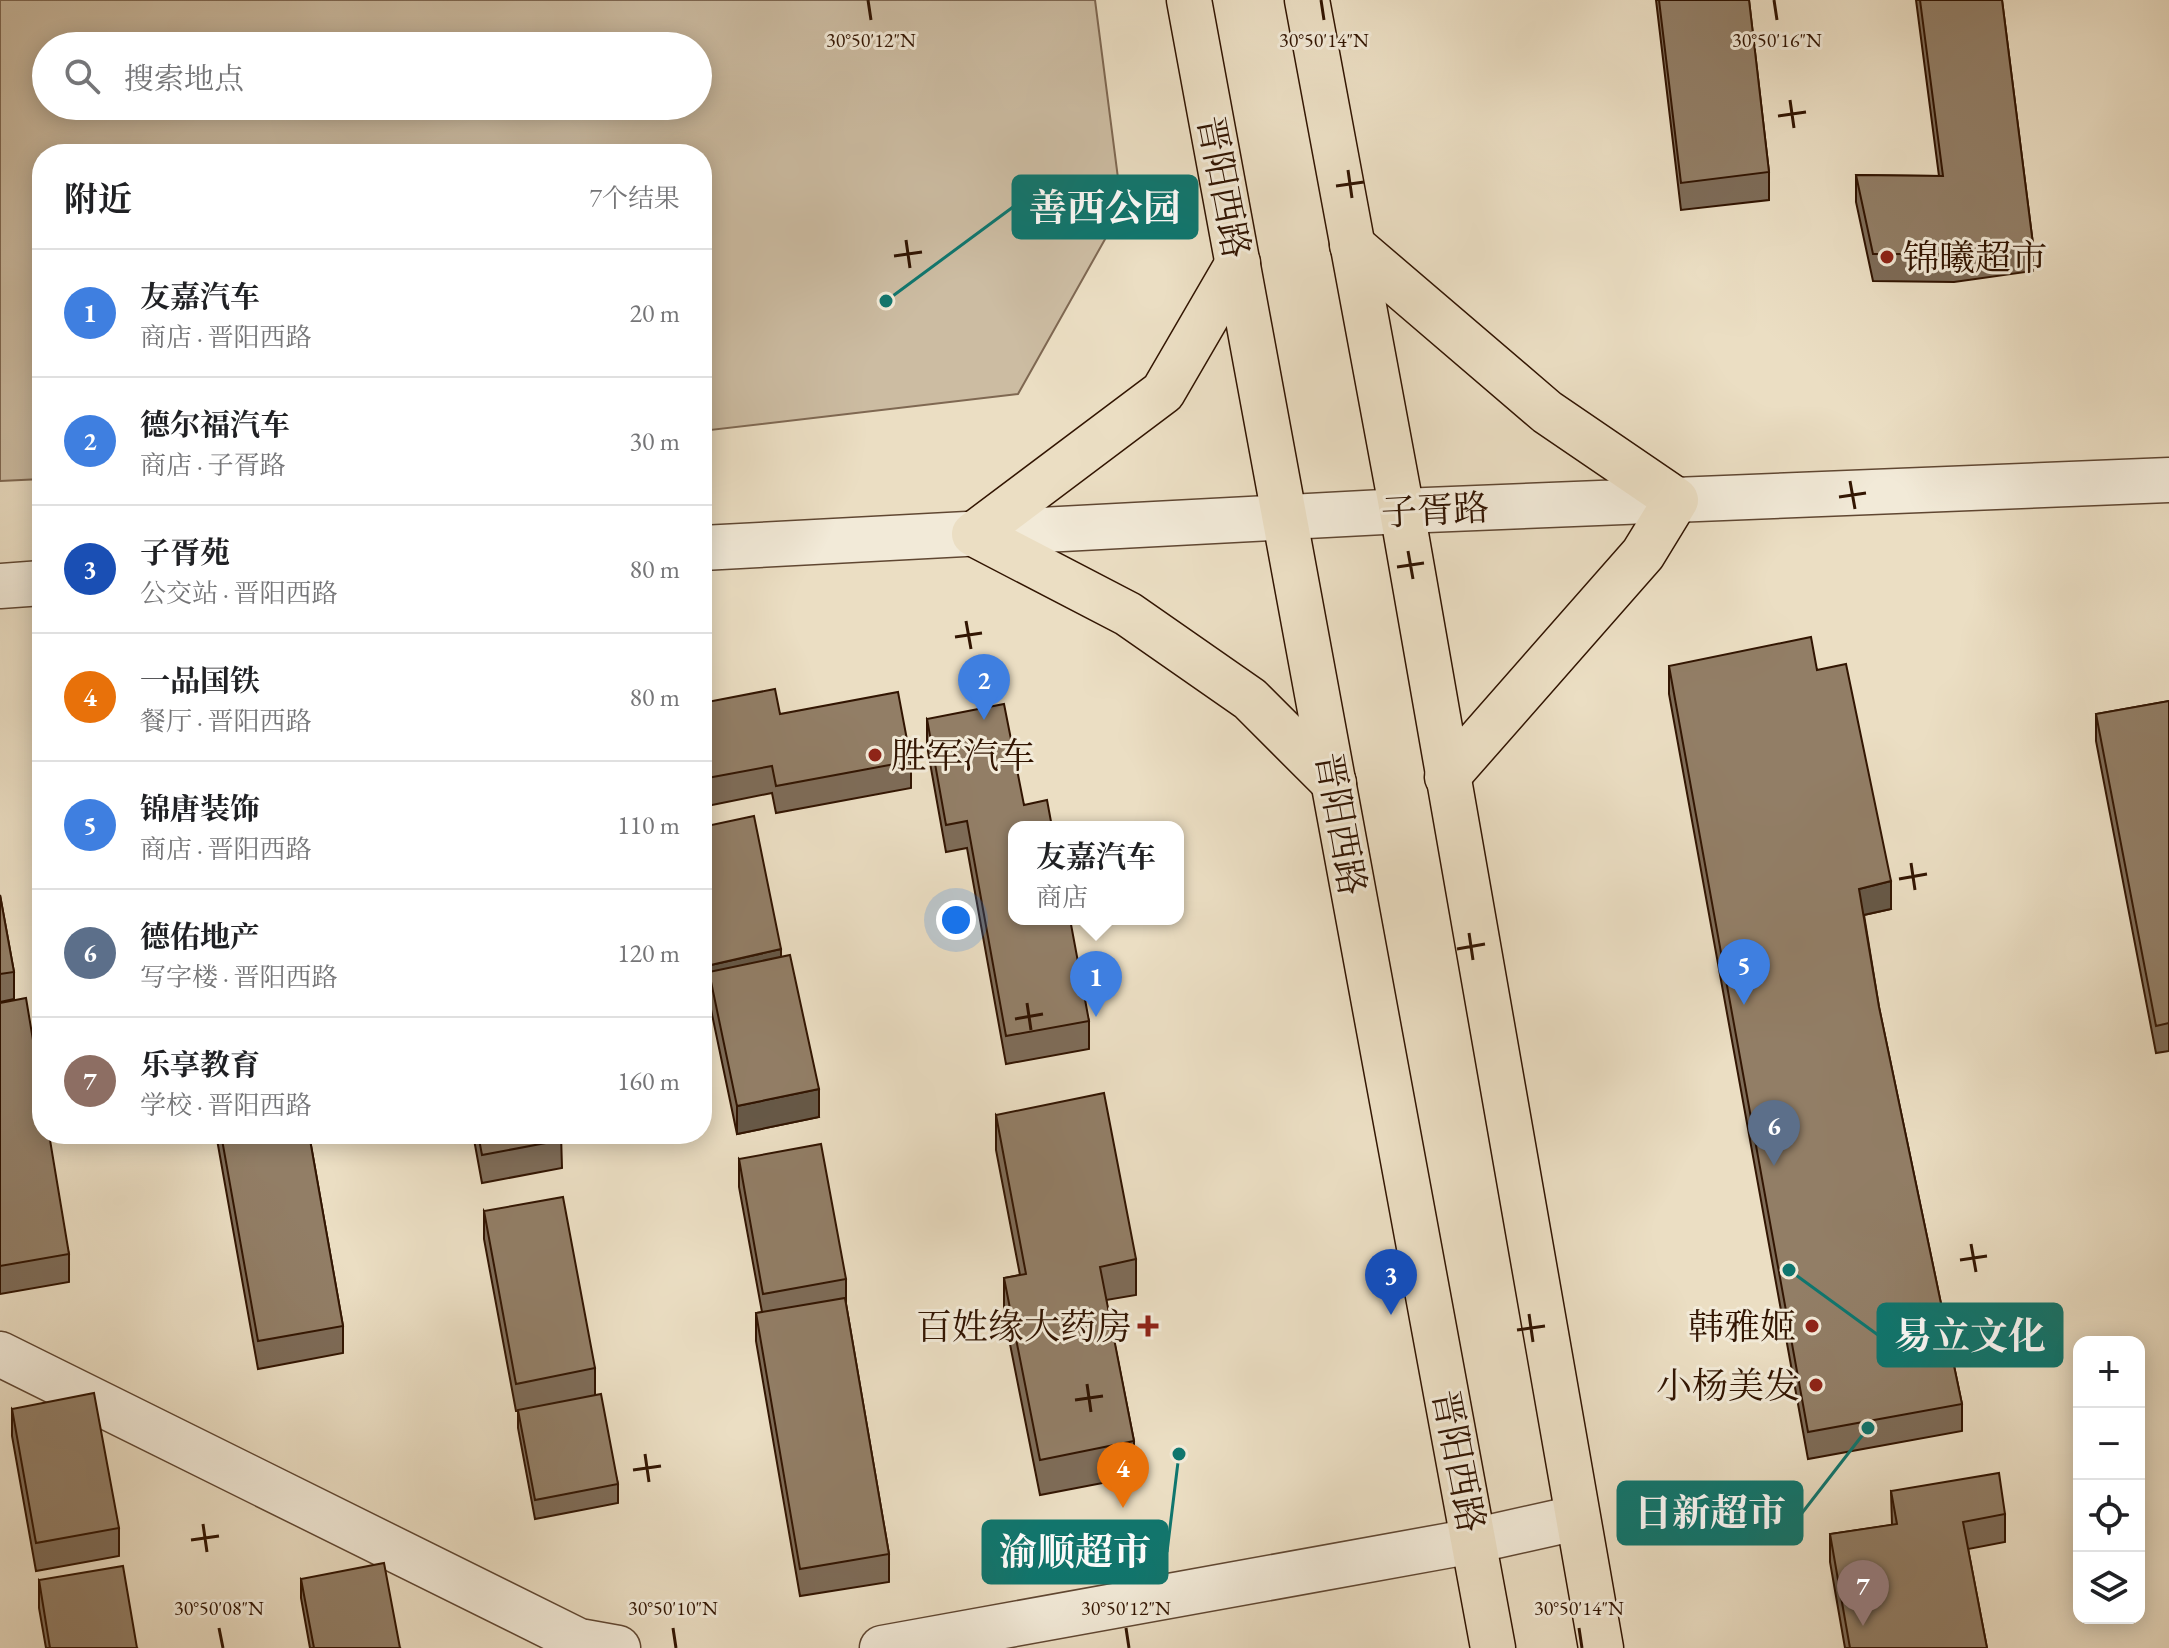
<!DOCTYPE html>
<html lang="zh">
<meta charset="utf-8">
<style>
:root{--surface:#fff;--page:#f6f6f6;--text:#202124;--muted:#757577;--line:#e0e0e0;--accent:#ea580c}
body{margin:0;font-family:"EB Garamond","Noto Serif SC",serif;background:var(--page);color:var(--text)}
.controls{position:absolute;right:24px;bottom:24px;display:grid;overflow:hidden;border-radius:16px;box-shadow:0 4px 20px #0003}
.controls button{width:72px;height:72px;display:grid;place-items:center;padding:0;border:0;border-bottom:2px solid var(--line);background:var(--surface);color:var(--text);font:40px sans-serif}
.you{position:absolute;left:956px;top:920px;width:28px;height:28px;margin:-20px;border:6px solid #fff;border-radius:50%;background:#1a73e8;box-shadow:0 0 0 12px #1a73e833}
.badge{display:grid;place-items:center;width:52px;height:52px;border-radius:50%;background:var(--accent);color:#fff;font-size:26px;font-weight:700}
.pin{position:absolute;translate:-50% -66px;filter:drop-shadow(0 2px 4px #0008)}
.pin::after{content:'';position:absolute;top:42px;width:28px;height:24px;background:inherit;clip-path:polygon(0 0,100% 0,50% 100%)}
.popup{position:absolute;left:1008px;top:821px;width:176px;height:104px;box-sizing:border-box;display:grid;place-content:center;border-radius:16px;background:var(--surface);filter:drop-shadow(0 2px 6px #0005);font-size:26px;white-space:nowrap;color:var(--muted)}
.popup b{font-size:30px;color:var(--text)}
.popup::after{content:'';position:absolute;left:50%;top:100%;margin-left:-16px;border:16px solid transparent;border-top-color:var(--surface)}
.list{margin:0;padding:0;list-style:none}
h2{display:flex;justify-content:space-between;align-items:center;height:104px;margin:0;padding:0 32px;font-size:34px}
h2 small{font-size:26px;font-weight:400;color:var(--muted)}
.list li{display:grid;grid-template-columns:52px 1fr auto;gap:24px;align-items:center;box-sizing:border-box;height:128px;padding:0 32px;border-top:2px solid var(--line)}
.list b{display:block;font-size:30px;white-space:nowrap}
.list p{margin:0;font-size:26px;white-space:nowrap;color:var(--muted)}
.list em{font-size:26px;font-style:normal;color:var(--muted)}
.icon{flex:none;width:44px;height:44px;fill:none;stroke:currentColor;stroke-width:2;stroke-linecap:round;stroke-linejoin:round}
.map{position:relative;flex:none;width:2169px;height:1648px;overflow:hidden}
.search{position:absolute;background:var(--surface);box-shadow:0 4px 20px #0003;left:32px;top:32px;width:680px;height:88px;display:flex;align-items:center;gap:20px;box-sizing:border-box;padding:0 28px;border-radius:44px;color:var(--muted);font-size:30px}
.panel{position:absolute;background:var(--surface);box-shadow:0 4px 20px #0003;left:32px;top:144px;width:680px;height:1000px;border-radius:32px}
.map>svg:first-child{display:block}
</style>
<div class="map">
<svg width="2169" height="1648" viewBox="0 0 2169 1648">
<rect width="100%" height="100%" fill="#ebdec3"/>
<filter id="stains"><feTurbulence type="fractalNoise" baseFrequency=".0025" numOctaves="4"/><feColorMatrix values="0 0 0 0 .2 0 0 0 0 .09 0 0 0 0 .02 0 0 0 .5 -.17"/></filter>
<radialGradient id="worn" r=".72"><stop offset=".6" stop-color="#630" stop-opacity="0"/><stop offset="1" stop-color="#630" stop-opacity=".3"/></radialGradient>
<path fill="#ccbca2" stroke="#7f6852" stroke-width="2" fill-rule="evenodd" d="M0 0H1095L1122 209 1018 394 702 431V154H42V479L0 481ZM46 46H698V106H46Z"/>
<g fill="none" stroke-linecap="round" stroke-linejoin="round">
<defs>
<g id="minor">
<path d="M702 548 1402 511 2169 480"/>
<path d="M0 586 42 583"/>
<path d="M0 1354 579 1641 618 1648"/>
<path d="M882 1648 1473 1541 1576 1518"/>
</g>
<g id="major">
<path d="M1189 0 1493 1648"/>
<path d="M1307 0 1402 511 1601 1648"/>
<path d="M1352 245 1547 412 1676 500 1643 554 1447 777"/>
<path d="M1238 263 1163 392 974 534 1128 614 1250 699 1334 783"/>
</g>
</defs>
<use href="#minor" stroke="#604732" stroke-width="47"/>
<use href="#major" stroke="#321502" stroke-width="47"/>
<use href="#minor" stroke="#f2ead8" stroke-width="44"/>
<use href="#major" stroke="#ebdec3" stroke-width="44"/>
</g>
<g fill="#7e6c58" stroke="#321502" stroke-width="2">
<path d="M1656 0H1749L1769 172V200L1681 210Z"/>
<path d="M1916 0H2002L2033 244V271L1954 282 1873 281 1856 202V175L1939 176Z"/>
<path d="M1669 666 1817 670 1891 909 1864 915 1879 1007 1962 1404V1431L1808 1459 1669 694Z"/>
<path d="M2169 701V1051L2156 1053 2096 741V714Z"/>
<path d="M702 703 780 714 911 761V788L776 813 772 793 702 807Z"/>
<path d="M927 719 1024 805 1089 1021V1049L1006 1064 967 848 946 852 927 746Z"/>
<path d="M702 827 781 957 819 1117 737 1134 709 1000Z"/>
<path d="M0 895 14 972V999L0 1002Z"/>
<path d="M0 1003 69 1254V1282L0 1294Z"/>
<path d="M996 1115 1136 1259V1295L1106 1300 1134 1441V1477L1040 1495 1004 1314V1278L1020 1275 996 1150Z"/>
<path d="M216 1134H309L343 1326V1353L258 1369Z"/>
<path d="M473 1134H561L562 1168 482 1183Z"/>
<path d="M739 1159 846 1279V1304L889 1554V1582L800 1596 756 1341V1313L762 1312 739 1187Z"/>
<path d="M484 1211 595 1368V1395L618 1484V1503L535 1519 518 1428V1411H516L484 1239Z"/>
<path d="M12 1409 119 1528V1556L36 1571 12 1436Z"/>
<path d="M1891 1491 2005 1514V1542L1968 1549 1987 1648H1845L1830 1562V1534L1892 1525Z"/>
<path d="M301 1579 400 1648H310L301 1598Z"/>
<path d="M39 1580 137 1648H46L39 1608Z"/>
</g>
<g fill="#665847" stroke="#321502" stroke-width="2">
<path d="M1891 881V909L1859 916V889Z"/>
<path d="M781 949V977L709 972V993L702 994V967Z"/>
<path d="M819 1089V1117L737 1134V1106Z"/>
</g>
<g fill="#927e66" stroke="#321502" stroke-width="2">
<path d="M1659 0H1749L1769 172 1681 183Z"/>
<path d="M1920 0H2002L2033 244 1954 254H1873L1856 175 1943 176Z"/>
<path d="M1811 637 1817 670 1846 664 1891 881 1859 889 1879 1007 1962 1404 1808 1432 1669 666Z"/>
<path d="M775 689 780 714 898 692 911 761 776 786 772 766 702 779V703Z"/>
<path d="M2169 701V1023L2156 1026 2096 714Z"/>
<path d="M1004 704 1024 805 1047 800 1052 827H1014V919H1070L1089 1021 1006 1036 967 821 946 825 927 719Z"/>
<path d="M754 816 781 949 702 967V827Z"/>
<path d="M0 895 14 972 0 974Z"/>
<path d="M790 955 819 1089 737 1106 709 972Z"/>
<path d="M26 998 42 1094V1134H49L69 1254 0 1266V1003Z"/>
<path d="M1104 1093 1136 1259 1100 1267 1134 1441 1040 1460 1004 1278 1026 1274 996 1115Z"/>
<path d="M221 1134H309L343 1326 258 1341Z"/>
<path d="M478 1134H561L562 1140 482 1155Z"/>
<path d="M821 1144 846 1279 763 1294 739 1159Z"/>
<path d="M563 1197 595 1368 516 1384 484 1211Z"/>
<path d="M845 1298 889 1554 800 1569 756 1313Z"/>
<path d="M94 1393 119 1528 36 1543 12 1409Z"/>
<path d="M601 1394 618 1484 535 1500 518 1410Z"/>
<path d="M1999 1473 2005 1514 1963 1522 1987 1648H1850L1830 1534 1897 1524 1891 1491Z"/>
<path d="M384 1563 400 1648H314L301 1579Z"/>
<path d="M123 1566 137 1648H50L39 1580Z"/>
</g>
<path fill="none" stroke="#321502" stroke-width="3" d="M868 0 871 20M1321 0 1324 20M1774 0 1777 20M1790 100 1794 128M1778 116 1806 112M1348 170 1352 198M1336 186 1364 182M906 240 910 268M894 256 922 252M1850 481 1855 509M1839 497 1866 493M1408 551 1413 579M1397 567 1424 563M966 621 971 649M955 637 982 633M1911 863 1915 890M1899 879 1927 874M1469 933 1473 960M1457 949 1485 944M1027 1003 1031 1030M1015 1019 1043 1014M1971 1244 1976 1272M1960 1260 1987 1256M1529 1314 1533 1342M1517 1330 1545 1326M1087 1384 1091 1412M1075 1400 1103 1396M645 1454 649 1482M633 1470 661 1466M203 1524 207 1552M191 1540 219 1536M219 1628 223 1648M673 1628 676 1648M1126 1628 1129 1648M1579 1628 1582 1648"/>
<g fill="#8f2418" stroke="#f2ead8" stroke-width="3">
<circle cx="1887" cy="257" r="8"/>
<circle cx="875" cy="755" r="8"/>
<path d="M1144 1314h8v8h8v8h-8v8h-8v-8h-8v-8h8z"/>
<circle cx="1812" cy="1326" r="8"/>
<circle cx="1816" cy="1385" r="8"/>
</g>
<g text-anchor="middle" dominant-baseline="central" stroke-width="6" stroke-linejoin="round" paint-order="stroke">
<g font-size="36" fill="#321502" stroke="#f2ead8">
<text transform="translate(1224 187) rotate(79)">晋阳西路</text>
<text transform="translate(1435 510) rotate(-3)">子胥路</text>
<text transform="translate(1341 824) rotate(80)">晋阳西路</text>
<text transform="translate(1459 1461) rotate(79)">晋阳西路</text>
</g>
<g font-size="36" fill="#321502" stroke="#f2ead8" text-anchor="end">
<text x="1903" y="257" text-anchor="start">锦曦超市</text>
<text x="891" y="755" text-anchor="start">胜军汽车</text>
<text x="1132" y="1326">百姓缘大药房</text>
<text x="1796" y="1326">韩雅姬</text>
<text x="1800" y="1385">小杨美发</text>
</g>
</g>
<g font-size="20" text-anchor="middle" fill="#321502" stroke="#f2ead8" stroke-width="6" stroke-linejoin="round" paint-order="stroke">
<text x="1324" y="47">30°50'14"N</text>
<text x="1777" y="47">30°50'16"N</text>
<text x="871" y="47">30°50'12"N</text>
<text x="219" y="1615">30°50'08"N</text>
<text x="673" y="1615">30°50'10"N</text>
<text x="1126" y="1615">30°50'12"N</text>
<text x="1579" y="1615">30°50'14"N</text>
</g>
<path fill="none" stroke="#0f766e" stroke-width="3" d="M886 301L1013 207M1789 1270L1878 1335M1868 1428L1802 1513M1179 1454L1167 1552"/>
<g fill="#0f766e" stroke="#f2ead8" stroke-width="3">
<circle cx="886" cy="301" r="8"/>
<circle cx="1789" cy="1270" r="8"/>
<circle cx="1868" cy="1428" r="8"/>
<circle cx="1179" cy="1454" r="8"/>
</g>
<g fill="#0f766e" stroke="#0f766e" stroke-width="3">
<rect x="1013" y="176" width="184" height="62" rx="8"/>
<rect x="1878" y="1304" width="184" height="62" rx="8"/>
<rect x="1618" y="1482" width="184" height="62" rx="8"/>
<rect x="983" y="1521" width="184" height="62" rx="8"/>
</g>
<g font-size="38" text-anchor="middle" font-weight="bold" fill="#fff">
<text x="1105" y="221">善西公园</text>
<text x="1970" y="1349">易立文化</text>
<text x="1710" y="1526">日新超市</text>
<text x="1075" y="1565">渝顺超市</text>
</g>
<rect width="100%" height="100%" filter="url(#stains)"/>
<rect width="100%" height="100%" fill="url(#worn)"/>
</svg>
<div class="controls">
<button>+</button>
<button>−</button>
<button><svg class="icon" aria-label="locate" viewBox="0 0 24 24"><circle cx="12" cy="12" r="6"/><path d="M12 2v4M12 18v4M2 12h4M18 12h4"/></svg></button>
<button><svg class="icon" aria-label="layers" viewBox="0 0 24 24"><path d="M12 4l9 5-9 5-9-5zM3 14l9 5 9-5"/></svg></button>
</div>
<div class="you"></div>
<div class="pin badge" style="left:1096px;top:1017px;background:#3f7fe0">1</div>
<div class="popup"><b>友嘉汽车</b>商店</div>
<div class="pin badge" style="left:984px;top:720px;background:#3f7fe0">2</div>
<div class="pin badge" style="left:1391px;top:1315px;background:#1a4fb4">3</div>
<div class="pin badge" style="left:1123px;top:1508px;background:#e8710a">4</div>
<div class="pin badge" style="left:1744px;top:1005px;background:#3f7fe0">5</div>
<div class="pin badge" style="left:1774px;top:1166px;background:#5c6f8a">6</div>
<div class="pin badge" style="left:1863px;top:1626px;background:#8d6e63">7</div>
<div class="search"><svg class="icon" aria-label="search" viewBox="0 0 24 24"><circle cx="10" cy="10" r="6"/><path d="M15 15l6 6"/></svg>搜索地点</div>
<section class="panel">
<h2>附近<small>7个结果</small></h2>
<ul class="list">
<li><span class="badge" style="background:#3f7fe0">1</span><div><b>友嘉汽车</b><p>商店 · 晋阳西路</p></div><em>20 m</em></li>
<li><span class="badge" style="background:#3f7fe0">2</span><div><b>德尔福汽车</b><p>商店 · 子胥路</p></div><em>30 m</em></li>
<li><span class="badge" style="background:#1a4fb4">3</span><div><b>子胥苑</b><p>公交站 · 晋阳西路</p></div><em>80 m</em></li>
<li><span class="badge" style="background:#e8710a">4</span><div><b>一品国铁</b><p>餐厅 · 晋阳西路</p></div><em>80 m</em></li>
<li><span class="badge" style="background:#3f7fe0">5</span><div><b>锦唐装饰</b><p>商店 · 晋阳西路</p></div><em>110 m</em></li>
<li><span class="badge" style="background:#5c6f8a">6</span><div><b>德佑地产</b><p>写字楼 · 晋阳西路</p></div><em>120 m</em></li>
<li><span class="badge" style="background:#8d6e63">7</span><div><b>乐享教育</b><p>学校 · 晋阳西路</p></div><em>160 m</em></li>
</ul>
</section>
</div>
